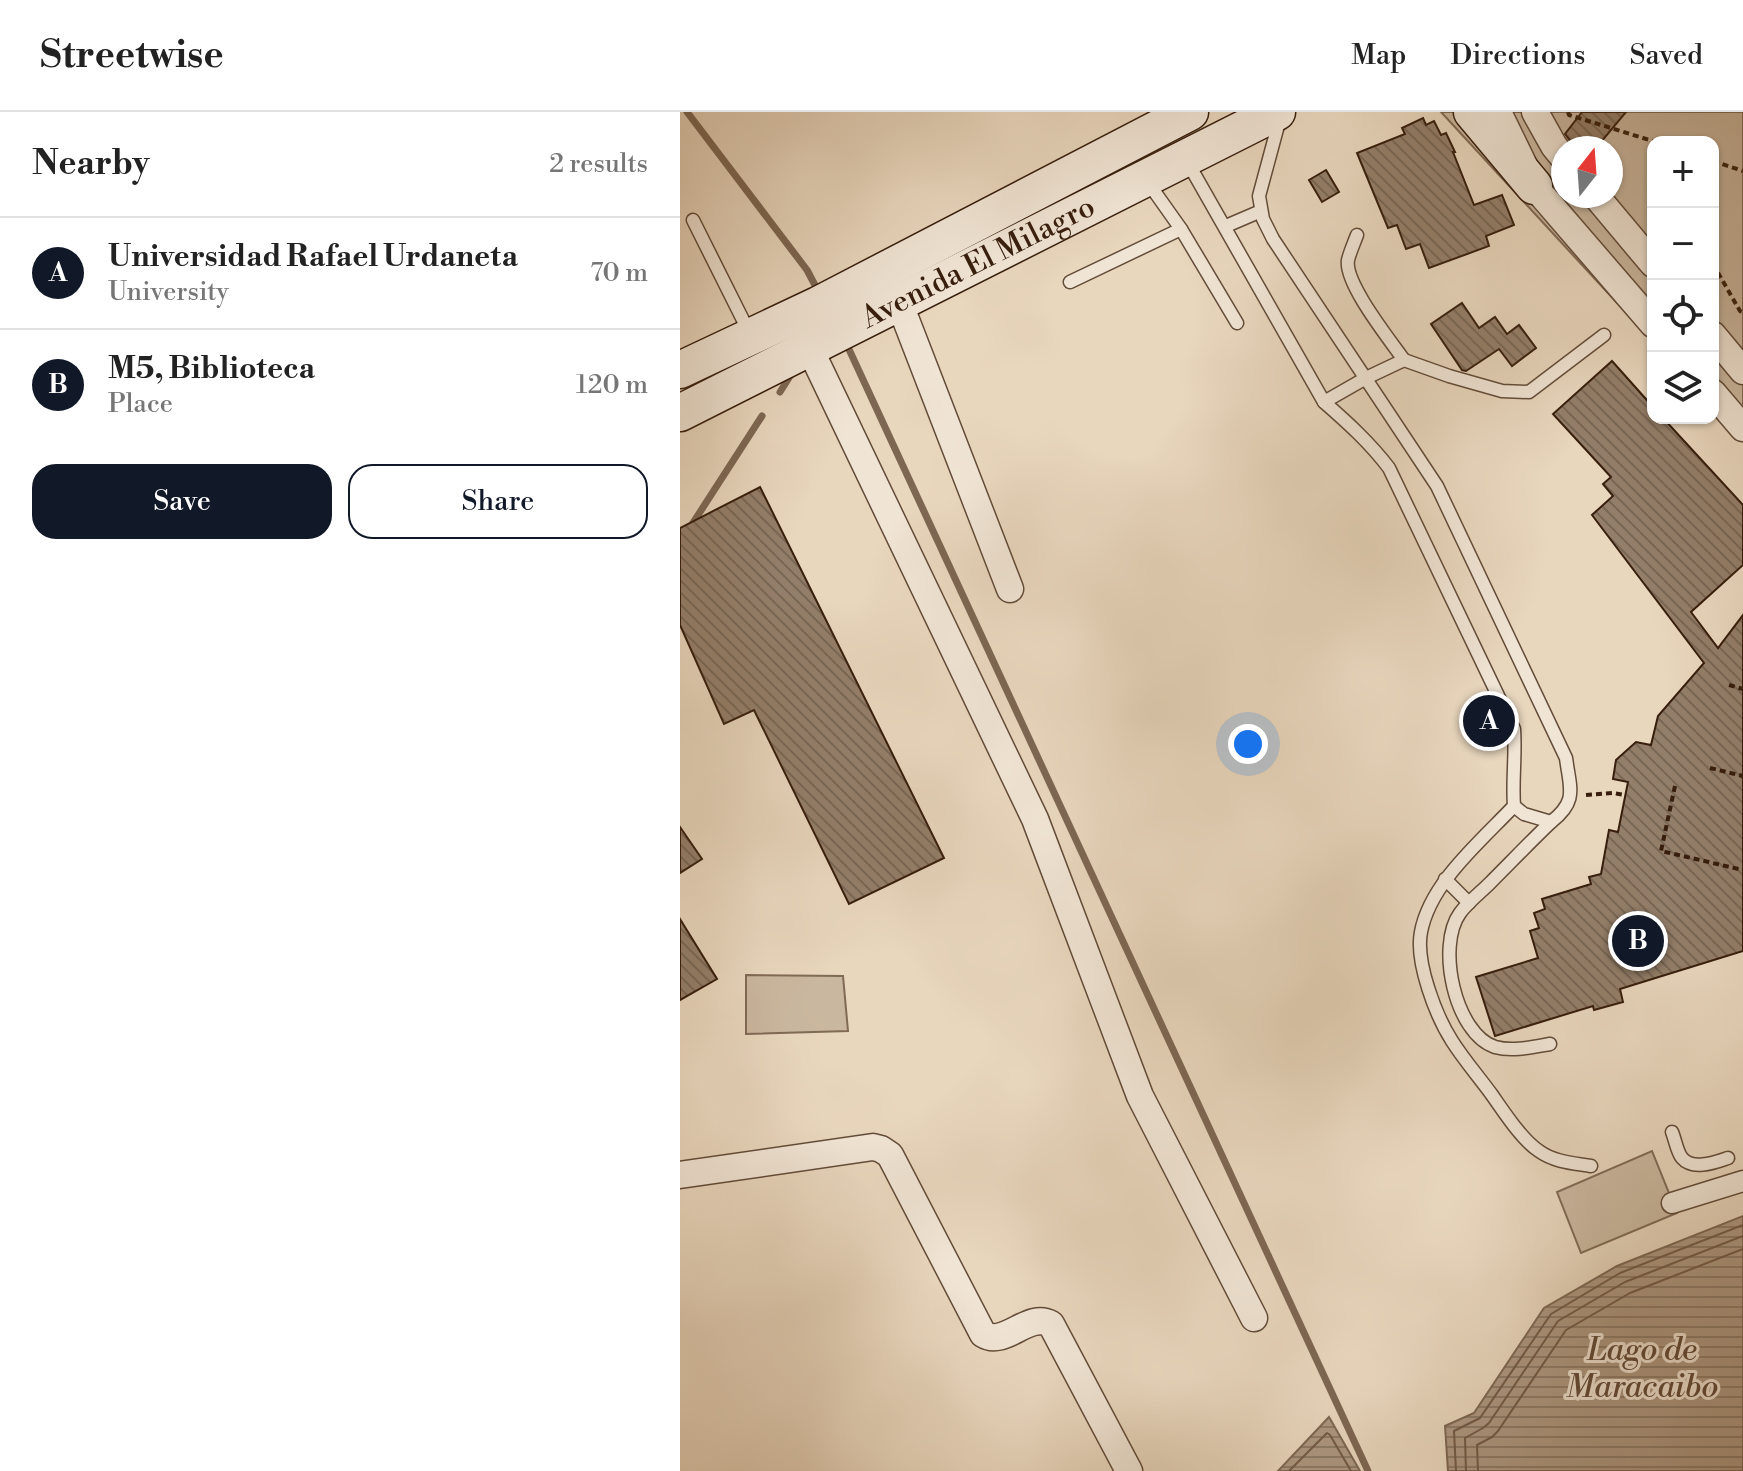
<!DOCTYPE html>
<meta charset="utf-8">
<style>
:root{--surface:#fff;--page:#f6f6f6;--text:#222;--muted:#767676;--line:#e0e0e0;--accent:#111827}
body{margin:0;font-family:"Libre Bodoni",serif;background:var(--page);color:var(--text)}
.controls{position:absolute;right:24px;top:24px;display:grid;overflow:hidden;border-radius:16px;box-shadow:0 2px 6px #0004}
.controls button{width:72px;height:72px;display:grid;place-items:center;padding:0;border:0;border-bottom:2px solid var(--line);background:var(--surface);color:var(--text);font:40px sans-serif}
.compass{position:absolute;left:871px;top:24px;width:72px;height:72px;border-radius:50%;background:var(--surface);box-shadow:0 2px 6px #0004;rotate:17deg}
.you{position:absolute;left:568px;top:632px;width:28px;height:28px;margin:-20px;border:6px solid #fff;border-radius:50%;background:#1a73e8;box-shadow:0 0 0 12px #1a73e833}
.badge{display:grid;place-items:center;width:52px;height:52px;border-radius:50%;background:var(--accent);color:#fff;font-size:26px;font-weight:700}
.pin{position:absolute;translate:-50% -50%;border:4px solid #fff;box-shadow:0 2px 8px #0006}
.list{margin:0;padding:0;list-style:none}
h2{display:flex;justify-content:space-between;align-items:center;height:104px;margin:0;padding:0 32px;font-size:34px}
h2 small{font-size:26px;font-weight:400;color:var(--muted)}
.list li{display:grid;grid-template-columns:52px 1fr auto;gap:24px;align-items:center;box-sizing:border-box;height:112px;padding:0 32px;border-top:2px solid var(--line)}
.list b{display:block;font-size:30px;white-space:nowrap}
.list p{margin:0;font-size:26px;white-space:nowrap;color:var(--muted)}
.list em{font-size:26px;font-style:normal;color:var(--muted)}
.actions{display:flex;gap:16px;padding:24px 32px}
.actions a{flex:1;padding:18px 0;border:2px solid var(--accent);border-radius:24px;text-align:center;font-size:28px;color:var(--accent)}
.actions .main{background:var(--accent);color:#fff}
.icon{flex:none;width:44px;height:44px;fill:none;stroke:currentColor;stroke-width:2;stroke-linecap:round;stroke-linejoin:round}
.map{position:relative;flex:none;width:1063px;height:1359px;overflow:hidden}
header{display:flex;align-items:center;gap:48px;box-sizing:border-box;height:112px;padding:0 40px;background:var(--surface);border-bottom:2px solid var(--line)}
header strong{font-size:38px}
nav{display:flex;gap:44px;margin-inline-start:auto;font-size:28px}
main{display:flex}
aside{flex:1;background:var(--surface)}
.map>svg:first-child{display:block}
</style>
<header>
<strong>Streetwise</strong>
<nav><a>Map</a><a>Directions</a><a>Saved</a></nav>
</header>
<main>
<aside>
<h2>Nearby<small>2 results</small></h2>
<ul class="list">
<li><span class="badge">A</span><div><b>Universidad Rafael Urdaneta</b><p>University</p></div><em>70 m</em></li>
<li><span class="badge">B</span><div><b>M5, Biblioteca</b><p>Place</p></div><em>120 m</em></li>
</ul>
<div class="actions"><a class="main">Save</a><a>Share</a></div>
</aside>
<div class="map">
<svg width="1063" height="1359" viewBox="0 0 1063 1359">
<defs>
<pattern id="water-rules" width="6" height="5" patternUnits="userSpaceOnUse" patternTransform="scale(2)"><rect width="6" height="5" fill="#ac9781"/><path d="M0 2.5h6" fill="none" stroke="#8d7b68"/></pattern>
<pattern id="building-back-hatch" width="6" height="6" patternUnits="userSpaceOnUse" patternTransform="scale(2)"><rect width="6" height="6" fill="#937e69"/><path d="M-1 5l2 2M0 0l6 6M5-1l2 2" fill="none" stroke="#796755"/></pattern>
</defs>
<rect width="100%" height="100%" fill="#e8d6bd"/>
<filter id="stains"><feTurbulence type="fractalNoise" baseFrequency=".0025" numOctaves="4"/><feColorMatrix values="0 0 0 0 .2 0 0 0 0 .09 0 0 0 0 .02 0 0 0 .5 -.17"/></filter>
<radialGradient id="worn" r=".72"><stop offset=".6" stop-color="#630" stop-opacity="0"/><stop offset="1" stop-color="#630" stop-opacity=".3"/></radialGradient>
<g fill="#cab79f" stroke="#806a56" stroke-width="2" fill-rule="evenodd">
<path d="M761 0H1063V328L1033 295V30H973V230ZM883 36H931V84H883Z"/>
<path d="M66 863 163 864 168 919 66 922Z"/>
<path d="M972 1039 997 1101 901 1141 877 1080Z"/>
</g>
<g fill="url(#water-rules)" stroke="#7d6753" stroke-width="2">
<path d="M1063 1104V1359H768L765 1314 794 1301 864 1196 937 1154Z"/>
<path d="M649 1305 680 1359H598Z"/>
</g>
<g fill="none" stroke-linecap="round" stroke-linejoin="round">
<g stroke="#725a47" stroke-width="2">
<path d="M609 1359 647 1321 650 1323 671 1359"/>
<path d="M776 1359 774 1319 800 1306 871 1202 940 1161 1063 1113"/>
<path d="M786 1359 785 1326 803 1316 809 1311 878 1209 945 1170 1063 1124"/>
<path d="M798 1359 797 1333 812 1325 818 1319 886 1218 950 1181 1063 1137"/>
</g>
<g stroke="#7d6753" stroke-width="7">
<path d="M7 0 127 158 137 177"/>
<path d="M167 233 688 1359"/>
<path d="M100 280 112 261"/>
<path d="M0 431 82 304"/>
</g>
</g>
<g fill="url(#building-back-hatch)" stroke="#371e0d" stroke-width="2">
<path d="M902 0H946L916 36H896L885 22Z"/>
<path d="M743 6 746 13 754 9 761 23 766 21 775 40H773L794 93 822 83 834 113 806 124 809 134 749 156 740 132 726 137 717 113 708 116 677 41 725 22 722 16Z"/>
<path d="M646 58 659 80 642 90 629 68Z"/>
<path d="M782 191 799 216 815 205 827 222 839 213 856 236 832 254 819 237 786 259 782 258 751 212Z"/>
<path d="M932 249 973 295V306H983L1063 393V453L1011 500 1038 536 1063 503V839L940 877 943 890 914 898 913 894 815 924 796 865 858 846 850 819 859 816 854 801 865 797 862 787 911 772 909 765 921 762 929 718 938 720 948 670 933 667 936 648 956 630 971 633 978 604 1024 551 912 403 933 384 923 372 931 365 873 302Z"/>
<path d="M80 375 264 746 169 792 74 598 44 612 0 513V416Z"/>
<path d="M0 715 22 747 0 761Z"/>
<path d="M0 807 37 867 0 888Z"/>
</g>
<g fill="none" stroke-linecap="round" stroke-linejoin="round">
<defs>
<g id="service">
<path d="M600 6 579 84 583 107 593 127 757 374 886 646C890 677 898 689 871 710 850 730 830 751 810 771 800 781 788 790 780 801 756 834 775 922 815 935 832 940 853 935 870 932"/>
<path d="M508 51 644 290C668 311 690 331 709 356L834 617C836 643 832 669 834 694 801 729 750 771 741 820 735 850 756 904 772 929 784 948 799 965 812 983 824 1000 842 1028 859 1039 874 1050 893 1051 911 1054"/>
<path d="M467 69 501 117 557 211"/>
<path d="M13 108 70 222"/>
<path d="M546 114 581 99"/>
<path d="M677 123C674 131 670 140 668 148 664 171 710 228 724 248"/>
<path d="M390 170 501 117"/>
<path d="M644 290 686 266 724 248 769 264 822 279 849 280 924 223"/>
<path d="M834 694 844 702 871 710"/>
<path d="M765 767 789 791"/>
<path d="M992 1020C995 1027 997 1040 1002 1046 1013 1059 1036 1050 1048 1046"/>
</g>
<path id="pedestrian" d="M992 1091 1063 1069"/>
<g id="minor">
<path d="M818 0 854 74 973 212"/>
<path d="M855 0 874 34 883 45"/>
<path d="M916 84 973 152"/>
<path d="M219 190 330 477"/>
<path d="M1033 223 1063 259"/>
<path d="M129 235 355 707 460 984 574 1206"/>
<path d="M1033 281 1063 316"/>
<path d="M0 1063 193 1035 201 1037 210 1043 303 1222C325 1236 348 1199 371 1212L449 1359"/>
</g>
<g id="secondary">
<path d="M792 0 854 74"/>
<path d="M0 258 138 193 510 0"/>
<path id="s1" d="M0 301 597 0"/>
</g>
</defs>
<use href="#service" stroke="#634c39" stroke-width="15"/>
<use href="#pedestrian" stroke="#634c39" stroke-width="23"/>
<use href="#minor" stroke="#634c39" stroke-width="29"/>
<use href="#secondary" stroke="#371e0d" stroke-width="39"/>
<g stroke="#371e0d" stroke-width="4" stroke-dasharray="6 4" stroke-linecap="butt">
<path d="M888 0 889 3 976 30"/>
<path d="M1033 49 1063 59"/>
<path d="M1033 152 1060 199 1063 200"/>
<path d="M1049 573 1063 577"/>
<path d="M1030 656 1063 664"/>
<path d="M995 674 981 739 1063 758"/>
<path d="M906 683 933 681 945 683"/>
</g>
<use href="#service" stroke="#f0e4d4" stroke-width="12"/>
<use href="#pedestrian" stroke="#f0e4d4" stroke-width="20"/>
<use href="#minor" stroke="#f0e4d4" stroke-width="26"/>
<use href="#secondary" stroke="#f0e4d4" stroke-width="36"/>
</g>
<g text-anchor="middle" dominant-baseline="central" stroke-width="6" stroke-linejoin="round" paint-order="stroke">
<g font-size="30" fill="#371e0d" stroke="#f0e4d4">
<text stroke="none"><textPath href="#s1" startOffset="334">Avenida El Milagro</textPath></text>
</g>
<g font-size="32" font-style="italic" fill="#604836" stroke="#f0e4d4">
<text x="962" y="1238">Lago de<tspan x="962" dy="37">Maracaibo</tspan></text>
</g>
</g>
<rect width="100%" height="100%" filter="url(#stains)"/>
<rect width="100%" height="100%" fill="url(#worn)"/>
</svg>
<div class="controls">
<button>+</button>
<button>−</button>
<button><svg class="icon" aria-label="locate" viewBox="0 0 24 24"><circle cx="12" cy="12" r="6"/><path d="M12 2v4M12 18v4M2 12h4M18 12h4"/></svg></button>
<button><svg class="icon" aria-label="layers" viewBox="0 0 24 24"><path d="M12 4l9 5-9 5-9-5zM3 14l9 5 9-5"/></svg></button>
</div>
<svg class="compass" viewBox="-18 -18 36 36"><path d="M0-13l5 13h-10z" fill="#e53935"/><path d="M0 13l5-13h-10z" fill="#767676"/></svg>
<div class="you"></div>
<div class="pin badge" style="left:809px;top:609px">A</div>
<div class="pin badge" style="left:958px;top:829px">B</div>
</div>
</main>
